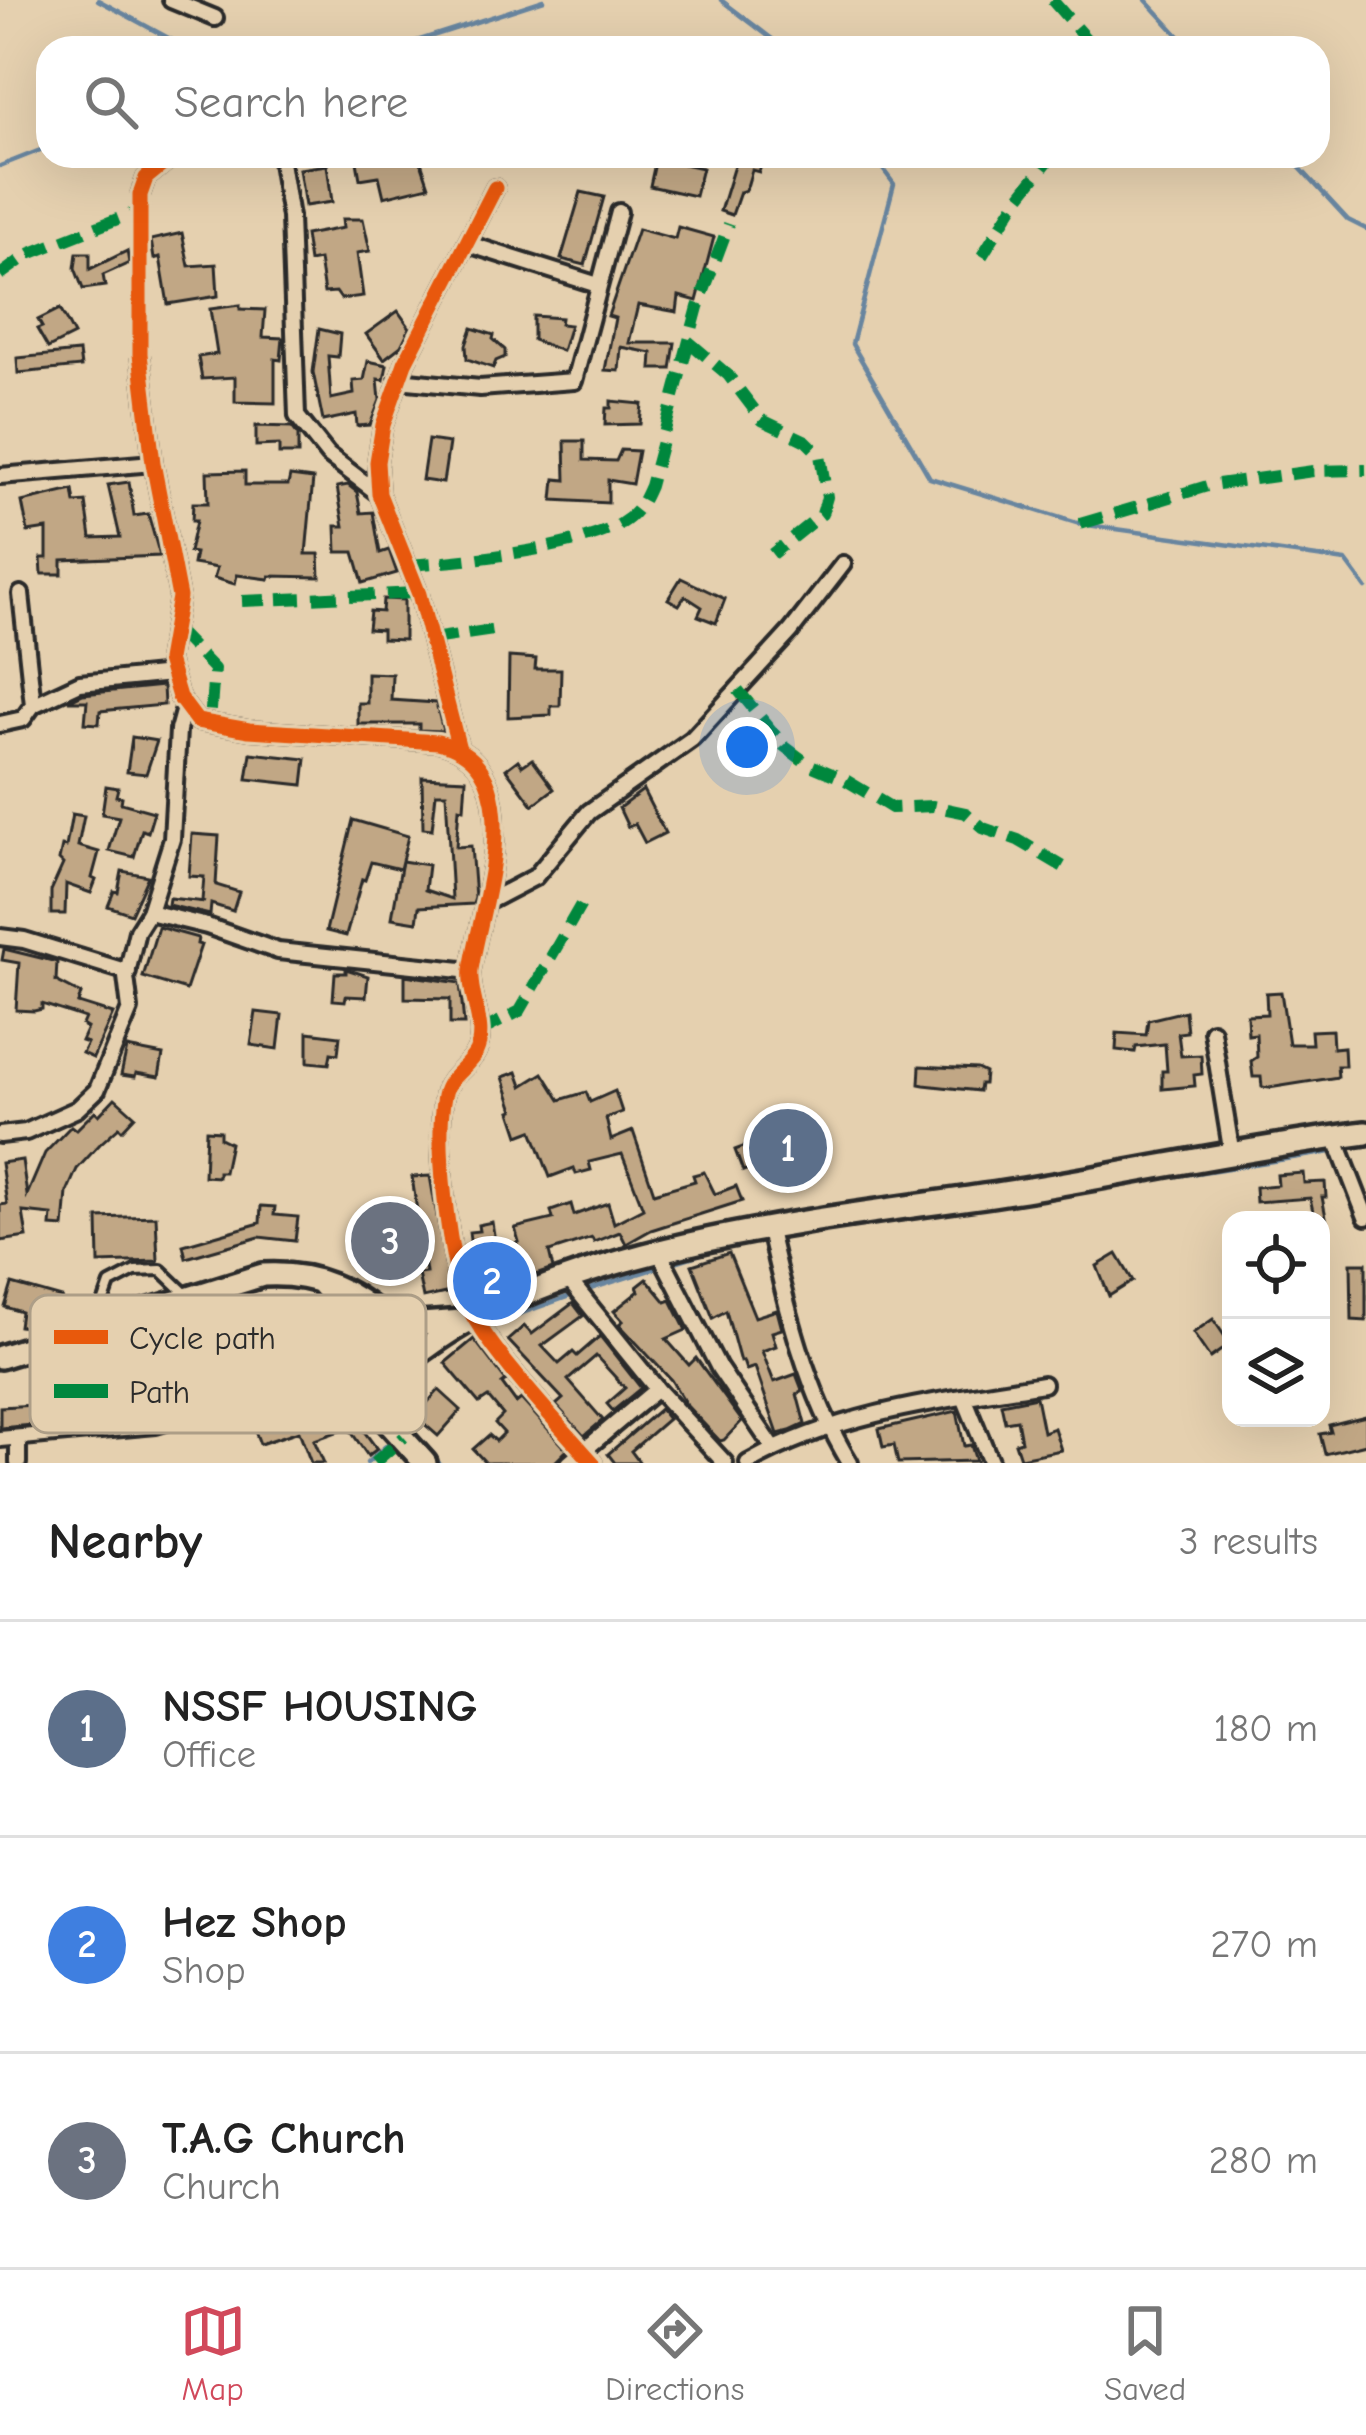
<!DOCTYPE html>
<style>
:root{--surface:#fff;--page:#f2f2f2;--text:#222;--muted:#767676;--line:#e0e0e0;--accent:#d1495b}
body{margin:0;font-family:"Comic Neue",sans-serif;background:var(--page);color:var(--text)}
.controls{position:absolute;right:36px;bottom:36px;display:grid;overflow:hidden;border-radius:24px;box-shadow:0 12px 48px #0002}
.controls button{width:108px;height:108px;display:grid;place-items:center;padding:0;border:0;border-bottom:3px solid var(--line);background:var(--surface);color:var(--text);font:60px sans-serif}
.you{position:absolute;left:747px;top:747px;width:42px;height:42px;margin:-30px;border:9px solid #fff;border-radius:50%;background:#1a73e8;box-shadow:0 0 0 18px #1a73e833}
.badge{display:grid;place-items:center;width:78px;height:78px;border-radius:50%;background:var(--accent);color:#fff;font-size:39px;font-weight:700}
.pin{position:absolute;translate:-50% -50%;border:6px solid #fff;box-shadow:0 3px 12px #0006}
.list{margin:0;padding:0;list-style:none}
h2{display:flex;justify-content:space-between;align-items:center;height:156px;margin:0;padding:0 48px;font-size:51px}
h2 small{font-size:39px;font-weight:400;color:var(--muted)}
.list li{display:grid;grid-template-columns:78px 1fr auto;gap:36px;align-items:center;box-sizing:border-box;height:216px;padding:0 48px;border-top:3px solid var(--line)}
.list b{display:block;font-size:45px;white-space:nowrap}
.list p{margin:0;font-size:39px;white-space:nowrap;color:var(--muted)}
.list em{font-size:39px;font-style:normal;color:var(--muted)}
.icon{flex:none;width:66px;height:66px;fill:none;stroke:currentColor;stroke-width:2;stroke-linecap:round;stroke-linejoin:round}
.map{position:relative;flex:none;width:1366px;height:1463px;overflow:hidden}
.search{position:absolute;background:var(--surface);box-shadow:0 12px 48px #0002;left:36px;right:36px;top:36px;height:132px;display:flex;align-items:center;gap:30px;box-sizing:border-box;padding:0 42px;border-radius:36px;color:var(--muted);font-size:45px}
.sheet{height:804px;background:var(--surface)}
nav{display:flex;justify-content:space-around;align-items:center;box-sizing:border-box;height:168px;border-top:3px solid var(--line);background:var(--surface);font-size:33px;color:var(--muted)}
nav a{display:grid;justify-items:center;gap:6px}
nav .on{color:var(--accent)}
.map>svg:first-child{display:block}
</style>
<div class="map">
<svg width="1366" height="1463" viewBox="0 0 1366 1463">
<rect width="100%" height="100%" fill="#e5d0af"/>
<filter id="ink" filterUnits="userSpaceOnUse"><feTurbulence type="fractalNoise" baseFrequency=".00833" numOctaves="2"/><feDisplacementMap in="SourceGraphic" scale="24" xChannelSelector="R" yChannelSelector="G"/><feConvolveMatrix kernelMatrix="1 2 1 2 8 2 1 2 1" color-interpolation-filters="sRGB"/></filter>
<g filter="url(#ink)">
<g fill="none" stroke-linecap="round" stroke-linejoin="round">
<g stroke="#68859f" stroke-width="4.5">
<path d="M98 0 187 48"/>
<path d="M721 0 784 48"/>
<path d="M1146 0 1190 48"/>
<path d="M395 48 544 0"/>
<path d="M873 156 894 184 852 344 930 478 1080 524 1346 561 1366 588"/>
<path d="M1289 156 1348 220 1366 229"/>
<path d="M0 166 48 147"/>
<path d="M1100 1188 1338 1151"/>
<path d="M849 1205 1093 1168"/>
<path d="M964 1209 1024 1201"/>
<path d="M584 1291 716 1249"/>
<path d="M494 1323 573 1295"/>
<path d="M461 1336 474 1331"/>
<path d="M535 1385 546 1400"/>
<path d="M407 1427 439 1463"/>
<path d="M367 1463 388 1444"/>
</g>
</g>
<g fill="#c1a785" stroke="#2b2b2b" stroke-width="3">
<path d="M356 156H419L429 186 384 197 379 176 360 179Z"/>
<path d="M737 156H764L759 172 752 170 746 190 740 192 732 215 720 211Z"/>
<path d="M656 158 702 168 695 196 650 186Z"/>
<path d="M327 165 332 202 305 206 299 169Z"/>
<path d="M581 192 604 197 585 265 561 259Z"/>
<path d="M342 219H363L370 251 357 253 363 296 341 299 336 292 324 293 319 260 309 262 305 235 343 228Z"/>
<path d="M678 227 714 237 697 301 679 296 677 312 638 305 629 343H675L671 369H651L652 353 621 347 619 371 605 370 615 318 608 316 638 229 675 239Z"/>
<path d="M182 233 189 266 216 264 218 296 168 304 160 257 154 259 151 240Z"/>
<path d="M127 251 129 263 103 275 105 286 83 289 75 268 77 253H90V269Z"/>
<path d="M240 305V309L265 310 263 337 283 338 281 360 275 359V403L235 402V377L202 379 198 357 217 354 210 309Z"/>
<path d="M60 309 74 335 48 348 37 329 42 327 38 320Z"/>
<path d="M398 311 410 328 401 346 384 359 366 334Z"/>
<path d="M533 316 561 318 560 324 570 325 562 351 533 340Z"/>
<path d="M472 328 494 335 493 339 505 350V357L496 361 493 368 467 359 466 345Z"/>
<path d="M319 329 340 334 338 357 328 356 331 399 354 394 353 381 364 380 368 361 387 365 384 380 378 379 380 400 370 425 357 426 356 414 323 421 313 372Z"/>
<path d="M79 352 81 367 18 373 17 358Z"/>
<path d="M611 401 642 404 640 424 605 425 606 408H611Z"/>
<path d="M256 426 292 427 298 435V454H279V445L256 446Z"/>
<path d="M428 440 449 443 443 483 422 480Z"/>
<path d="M565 441H584V460L616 461 621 450 638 451 632 484 608 480V503L553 500 555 479 566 480Z"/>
<path d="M245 471V485H288L290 476 313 479 306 554H319L320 577 270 576 269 579 237 575 235 584 214 578 217 568 193 564 195 553 189 552 196 521H192L193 503H208L207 472Z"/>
<path d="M129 482 134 516 148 514 160 556 62 560V574H42L41 558H47V529L28 532 22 502 73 490 75 503 86 502 91 538 120 537 108 485Z"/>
<path d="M348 485 357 492 361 513 373 512 380 553 389 550 397 573 363 583 354 552H337L336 526H344L337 487Z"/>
<path d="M681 578 725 599 716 623 698 616 702 607 685 596 679 605 668 599Z"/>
<path d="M383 599 404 600V640L382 639V630L368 629 370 611 382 612Z"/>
<path d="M509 657 536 659 535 669H561L560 706H551V715L508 717Z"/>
<path d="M367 673 392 674 391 700 436 703 443 731 419 730V724H358V703H367Z"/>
<path d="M163 686 164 705 100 711 99 724 85 723 87 701H68L83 694Z"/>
<path d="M132 737 157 741 146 774 127 772Z"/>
<path d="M251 753 306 759 303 785 247 779Z"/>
<path d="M532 759 554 789 533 805 506 769 518 760 522 766Z"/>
<path d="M422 777 466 779 464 809 459 808 456 847 471 846 475 898 473 904 419 907 417 922 392 918 402 861 428 865 425 890 452 899 446 793H436L432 829 423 828Z"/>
<path d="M106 786 118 788 116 796 122 797 121 803 154 812 148 832 142 830 134 857 109 851 119 817 102 814Z"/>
<path d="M643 790 665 833 645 843 635 824 628 827 619 808Z"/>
<path d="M72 814 84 816 78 846 99 852 92 878 96 880 91 893 66 884 65 914H51V891L63 864 59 860 62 846 66 847Z"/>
<path d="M353 820 408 836 400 869 371 862 365 880 362 879 346 936 326 931Z"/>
<path d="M192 834 219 836 216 885 239 892 233 911 211 904 210 915 168 905 169 898 205 902 202 901 204 877 189 876Z"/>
<path d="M122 871 148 876 131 914 108 906 114 891 118 892Z"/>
<path d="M158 927 198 938 197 944 201 945 186 990 143 977Z"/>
<path d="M4 949 57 962 56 981 81 994 78 1003 113 1014 93 1058 82 1053 87 1043 81 1041 87 1028 82 1025 85 1018 42 1004V1009L34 1011 16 1010 19 963 2 960Z"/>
<path d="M346 969 368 976 366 997 346 996 345 1001 333 1000 335 973H346Z"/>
<path d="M405 975 460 983 464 1024H450V999L405 998Z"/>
<path d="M1281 992 1289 1044H1312L1311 1031 1332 1030 1333 1048 1344 1047 1345 1066H1337L1338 1077 1269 1088 1262 1087 1261 1077H1253L1251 1061 1257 1057 1256 1034 1248 1035 1247 1015 1267 1014 1266 993Z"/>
<path d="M1185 1011 1187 1032 1178 1033 1181 1056 1201 1055 1202 1074 1194 1075 1195 1086 1162 1089V1071H1167L1165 1044 1136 1047 1135 1052 1116 1050 1117 1033 1146 1035 1148 1020Z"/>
<path d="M256 1012 282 1015 278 1049 251 1045Z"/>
<path d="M308 1032 340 1036 338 1054 331 1053 329 1064 308 1062Z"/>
<path d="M127 1048 163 1055 159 1077 136 1073 135 1077 121 1075Z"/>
<path d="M920 1066 977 1069 985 1073 984 1084H980L979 1091 924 1085 919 1084Z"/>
<path d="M517 1072 522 1086 543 1073 560 1100 586 1092 590 1102 615 1091 622 1112 606 1118 611 1140 633 1131 654 1193 695 1181 693 1175 704 1172 715 1194 736 1186 742 1201 651 1230 626 1244 620 1232 594 1242 592 1238 549 1252 553 1269 518 1281 476 1286 469 1232 479 1231 478 1225 492 1222 496 1248 519 1242 515 1228 553 1219 551 1211 571 1204 574 1215 608 1203 614 1223 643 1208 622 1154 589 1162 591 1170 576 1174 574 1168 550 1177 532 1130 519 1135 511 1111 514 1110 503 1077Z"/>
<path d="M115 1098 135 1116 122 1130 119 1127 100 1144 77 1169 67 1192 64 1227 51 1226 52 1215 23 1212 27 1237 0 1241V1205L7 1204 1 1163 22 1160 27 1195 45 1153 71 1126 76 1130 95 1111 99 1115Z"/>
<path d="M815 1124 819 1162 784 1166 783 1156 743 1171 735 1150 754 1143H774V1136L799 1134 798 1126Z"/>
<path d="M206 1130 220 1131V1138L230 1143 224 1172H218V1177L204 1176Z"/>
<path d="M1303 1173 1304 1183 1325 1182 1326 1197H1322L1327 1222 1315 1220 1310 1198 1256 1202 1255 1187 1278 1185 1277 1175Z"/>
<path d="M430 1176 450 1292 423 1298 418 1274 426 1273 412 1177Z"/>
<path d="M261 1206 275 1207 274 1215 298 1217 295 1241 259 1237 186 1258 183 1245 260 1223Z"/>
<path d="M156 1216 158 1261 99 1263 98 1218Z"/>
<path d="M729 1253 755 1317 777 1310 782 1329 772 1332 776 1346 762 1351 774 1382 796 1374 801 1387 802 1392 797 1394 805 1424 790 1431 778 1434 755 1367 746 1370 743 1361 740 1362 726 1311 713 1318 692 1265Z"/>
<path d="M1117 1254 1133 1281 1109 1296 1097 1266Z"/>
<path d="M1351 1263H1366V1321L1352 1320Z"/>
<path d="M647 1279 666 1302 671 1300 686 1330 666 1339 689 1365 696 1358 742 1421 724 1440 720 1441 687 1406 671 1380 619 1324 623 1321 614 1311 639 1291 637 1287Z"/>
<path d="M12 1284 62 1298 55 1324 42 1321 39 1329 19 1326 21 1312 5 1307Z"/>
<path d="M573 1303 583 1316 542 1346 559 1364 573 1352 577 1356 600 1336 641 1388 613 1411 607 1404 625 1388 596 1356 568 1380 603 1420 584 1436 556 1405 563 1399 508 1340 524 1326 532 1334Z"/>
<path d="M1213 1319 1230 1344 1210 1358 1193 1333Z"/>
<path d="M474 1339 506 1381 502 1384 516 1403 521 1399 567 1450 554 1463H486L473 1449 489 1435 496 1441 504 1433 495 1423 503 1415 488 1397 479 1403 445 1363Z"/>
<path d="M439 1390 461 1410 438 1436 415 1416Z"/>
<path d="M321 1397 324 1408 339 1397 377 1449 368 1456 350 1430 356 1425 314 1440 324 1463H311L299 1431 260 1444 252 1423Z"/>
<path d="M1036 1397 1043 1432 1054 1428 1061 1450 1020 1458 1015 1443 1021 1441 1017 1420 1005 1422 1001 1404Z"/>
<path d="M53 1404 54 1423 0 1428V1407Z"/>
<path d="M660 1409 668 1419 631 1451 640 1463H615L608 1454Z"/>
<path d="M957 1411 964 1446 971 1445 976 1461 898 1463 894 1445 883 1447 879 1429Z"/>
<path d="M1366 1416V1444L1325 1454 1320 1434 1331 1432 1329 1425Z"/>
</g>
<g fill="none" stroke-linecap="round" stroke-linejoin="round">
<defs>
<path id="lane" d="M97 1321 110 1284 135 1271 161 1270 187 1295"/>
<g id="street">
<path d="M171 0 215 18"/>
<path d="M173 156 146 178 140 195V354L153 463 179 597 168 660 179 697 197 721 249 730 438 742C536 765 480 907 471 970 468 996 488 1027 476 1052 467 1069 448 1076 444 1096 435 1142 448 1252 464 1297 477 1337 562 1428 593 1463"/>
<path d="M280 156 290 217 297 416 328 455 379 494"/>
<path d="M468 244 598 285"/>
<path d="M398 380 480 388 574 381 619 212"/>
<path d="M0 476 153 463"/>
<path d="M33 705 80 683 171 674"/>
<path d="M0 724 23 719 33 705 21 594"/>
<path d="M459 749 419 594 379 494 377 462 383 425 405 363 495 188"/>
<path d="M489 901 535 877 589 812 692 739 791 631 843 564"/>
<path d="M149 912 207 926 278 951 471 971"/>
<path d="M0 937 24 940 128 972"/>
<path d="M1212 1031 1232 1155"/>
<path d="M0 1135 26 1132 77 1109 97 1090 130 1009 126 977 137 931 149 912 172 839 178 730 184 708"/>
<path d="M1335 1137 1366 1217"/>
<path d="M768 1226C786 1306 807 1393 850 1463"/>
<path d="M659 1252 719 1368 774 1449"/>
<path d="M569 1280 657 1389 725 1463"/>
<path d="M964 1397 991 1463"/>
<path d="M0 1439 156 1425 359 1364"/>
<path d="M18 1439V1463"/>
<path d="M569 1463 657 1389"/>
<path d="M748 1463C838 1412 943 1400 1043 1384"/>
</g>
<g id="secondary">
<path d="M321 1283 345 1311 356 1343"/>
<path d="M395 1326 462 1321"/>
<path d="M0 1357 263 1275C314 1272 351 1289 388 1323"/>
<path d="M407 1361C427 1348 447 1332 468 1321 639 1233 837 1219 1024 1190 1138 1172 1252 1147 1366 1133"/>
<path d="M363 1369 380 1413 425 1463"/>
<path d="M398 1430 395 1392 409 1353 406 1337C388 1315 361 1321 355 1350L363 1369 386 1376 401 1369"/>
</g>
</defs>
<use href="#lane" stroke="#2b2b2b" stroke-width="16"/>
<use href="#street" stroke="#2b2b2b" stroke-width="22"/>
<use href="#secondary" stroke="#2b2b2b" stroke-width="30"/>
<use href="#lane" stroke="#e5d0af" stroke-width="8"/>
<use href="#street" stroke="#e5d0af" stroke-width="14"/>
<use href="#secondary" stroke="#e5d0af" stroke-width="21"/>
<g stroke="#00873e" stroke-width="12" stroke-dasharray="24 12" stroke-linecap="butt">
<path d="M1052 0 1094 48"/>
<path d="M982 256 1017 200 1052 156"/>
<path d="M0 275 29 254 140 210"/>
<path d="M688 341 728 375 762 420 806 441 820 455 827 497 822 514 772 554"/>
<path d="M1080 524 1211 485 1313 471 1366 470"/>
<path d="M407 565C457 562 581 549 622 523 637 514 643 502 650 486L698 307 729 224"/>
<path d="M242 601 417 593"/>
<path d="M176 630 214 669 210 723"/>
<path d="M432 639 500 629"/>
<path d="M738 690 784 746 808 764 844 779 892 808 933 806 966 813 983 828 1018 840 1067 869"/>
<path d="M479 1032 520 1011 583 901"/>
<path d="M374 1463 404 1437"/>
</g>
<defs>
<g id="cycleway">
<path d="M173 156 146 178 140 195V354L153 463 179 597 168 660 179 697 197 721 249 730 438 742C536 765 480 907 471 970 468 996 488 1027 476 1052 467 1069 448 1076 444 1096 435 1142 448 1252 464 1297 477 1337 562 1428 593 1463"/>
<path d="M459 749 419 594 379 494 377 462 383 425 405 363 495 188"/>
</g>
</defs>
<use href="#cycleway" stroke="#e5d0af" stroke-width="22"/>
<use href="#cycleway" stroke="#e8590c" stroke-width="15"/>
</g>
</g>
<rect x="30" y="1295" width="396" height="138" rx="18" fill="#e5d0af" stroke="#ad9e87" stroke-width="3"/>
<rect x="54" y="1330" width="54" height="14" fill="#e8590c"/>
<rect x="54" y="1384" width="54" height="14" fill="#00873e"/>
<g font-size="33" fill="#2b2b2b">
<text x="129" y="1349">Cycle path</text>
<text x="129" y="1403">Path</text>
</g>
</svg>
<div class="controls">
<button><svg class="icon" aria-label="locate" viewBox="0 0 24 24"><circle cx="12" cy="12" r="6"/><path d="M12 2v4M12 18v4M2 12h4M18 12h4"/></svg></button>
<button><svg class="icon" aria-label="layers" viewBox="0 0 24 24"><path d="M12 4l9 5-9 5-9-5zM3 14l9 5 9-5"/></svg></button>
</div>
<div class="you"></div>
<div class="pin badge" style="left:788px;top:1148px;background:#5c6f8a">1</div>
<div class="pin badge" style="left:492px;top:1281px;background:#3f7fe0">2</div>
<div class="pin badge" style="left:390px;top:1241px;background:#6b7280">3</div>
<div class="search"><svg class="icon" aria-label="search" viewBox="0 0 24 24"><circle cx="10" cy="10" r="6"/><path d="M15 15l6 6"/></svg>Search here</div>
</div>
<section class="sheet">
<h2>Nearby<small>3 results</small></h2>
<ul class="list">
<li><span class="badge" style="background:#5c6f8a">1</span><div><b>NSSF HOUSING</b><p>Office</p></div><em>180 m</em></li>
<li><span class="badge" style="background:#3f7fe0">2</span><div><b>Hez Shop</b><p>Shop</p></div><em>270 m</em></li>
<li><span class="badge" style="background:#6b7280">3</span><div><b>T.A.G Church</b><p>Church</p></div><em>280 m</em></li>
</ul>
</section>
<nav>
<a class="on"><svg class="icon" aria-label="map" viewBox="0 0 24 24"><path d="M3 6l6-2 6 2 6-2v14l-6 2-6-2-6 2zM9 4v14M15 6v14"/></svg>Map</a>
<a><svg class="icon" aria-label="directions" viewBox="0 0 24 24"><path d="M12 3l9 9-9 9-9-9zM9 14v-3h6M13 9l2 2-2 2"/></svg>Directions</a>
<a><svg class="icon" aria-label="saved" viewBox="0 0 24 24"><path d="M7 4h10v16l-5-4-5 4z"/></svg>Saved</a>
</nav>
